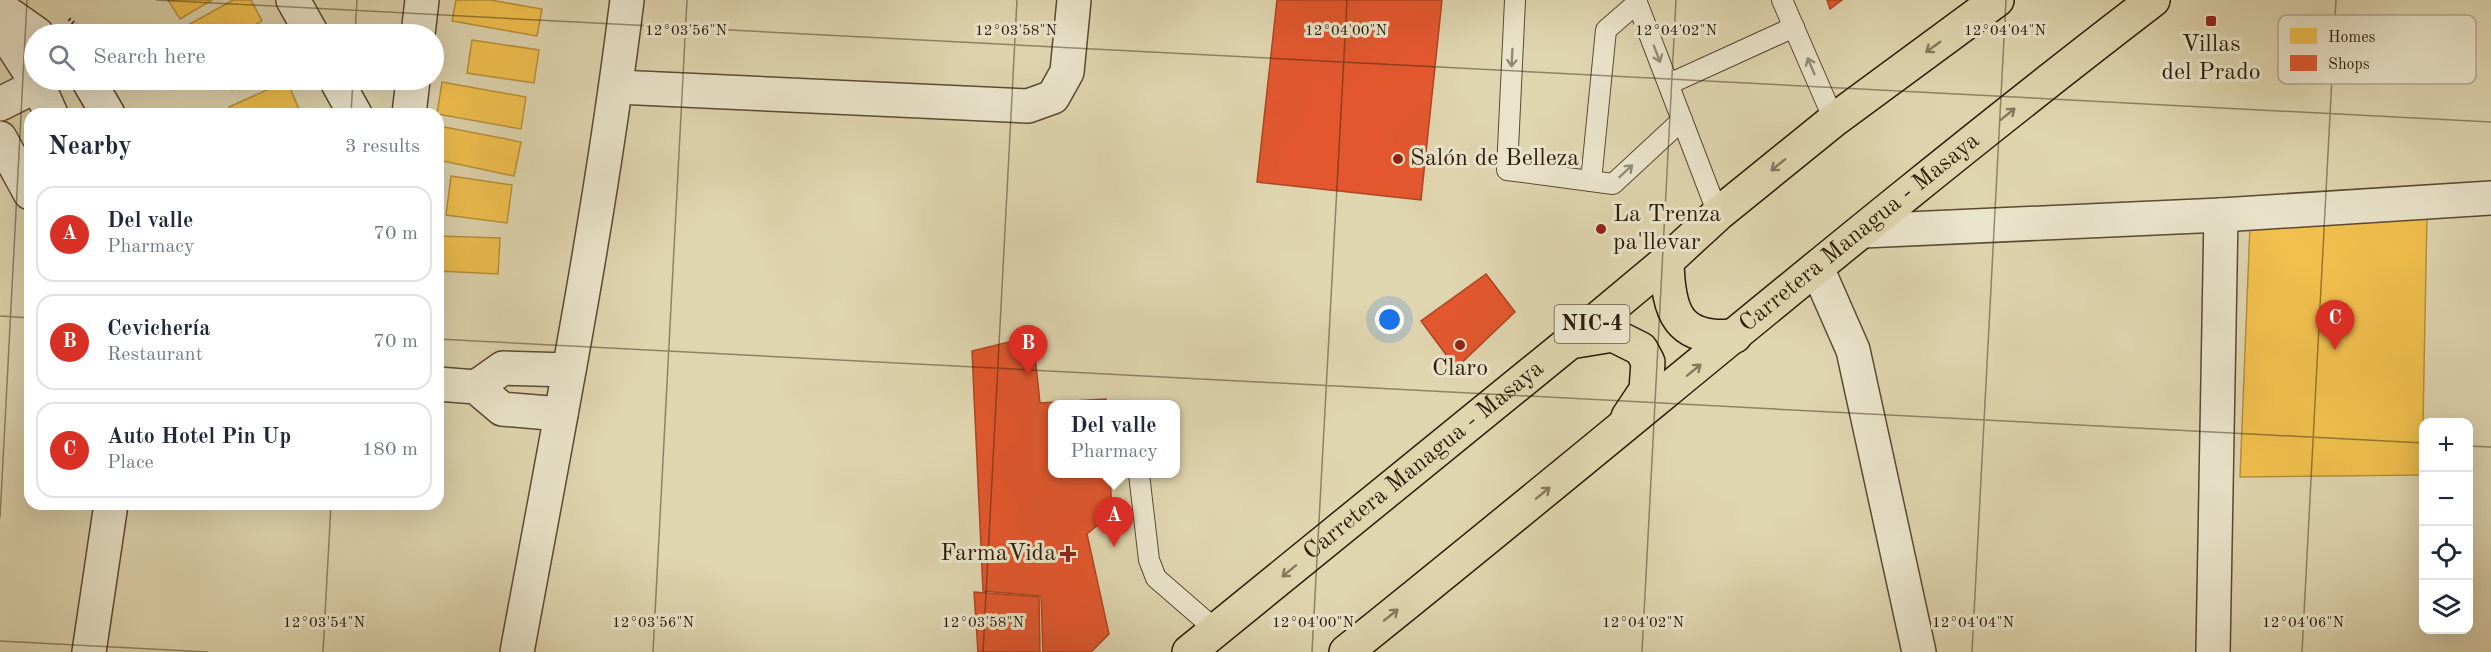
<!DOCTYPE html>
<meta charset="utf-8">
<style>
:root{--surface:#fff;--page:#f2f2f3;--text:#1f2937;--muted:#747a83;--line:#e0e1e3;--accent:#d93025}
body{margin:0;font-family:"Old Standard TT",serif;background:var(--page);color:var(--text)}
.controls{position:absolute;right:18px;bottom:18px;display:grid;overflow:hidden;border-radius:12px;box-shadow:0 6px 24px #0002}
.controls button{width:54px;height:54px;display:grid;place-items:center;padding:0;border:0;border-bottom:2px solid var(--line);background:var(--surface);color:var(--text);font:30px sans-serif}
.you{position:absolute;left:1390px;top:320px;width:21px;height:21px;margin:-15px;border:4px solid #fff;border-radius:50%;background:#1a73e8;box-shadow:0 0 0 9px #1a73e833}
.badge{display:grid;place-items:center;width:39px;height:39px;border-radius:50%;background:var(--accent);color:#fff;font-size:20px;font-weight:700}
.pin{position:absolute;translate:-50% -50px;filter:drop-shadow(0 2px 3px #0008)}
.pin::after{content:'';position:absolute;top:32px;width:21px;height:18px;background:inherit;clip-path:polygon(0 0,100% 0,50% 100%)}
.popup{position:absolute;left:1048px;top:400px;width:132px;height:78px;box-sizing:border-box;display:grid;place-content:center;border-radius:12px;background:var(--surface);filter:drop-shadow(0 2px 4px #0005);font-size:20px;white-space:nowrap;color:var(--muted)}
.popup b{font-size:22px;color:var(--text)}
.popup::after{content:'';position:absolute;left:50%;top:100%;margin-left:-12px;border:12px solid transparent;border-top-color:var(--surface)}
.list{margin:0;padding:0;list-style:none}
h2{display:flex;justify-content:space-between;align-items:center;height:78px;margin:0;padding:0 24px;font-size:26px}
h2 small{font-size:20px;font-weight:400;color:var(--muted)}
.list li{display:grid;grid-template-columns:39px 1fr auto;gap:18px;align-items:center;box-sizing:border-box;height:96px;margin:0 12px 12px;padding:0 12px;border:2px solid var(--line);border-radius:18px}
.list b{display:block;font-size:22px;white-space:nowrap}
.list p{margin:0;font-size:20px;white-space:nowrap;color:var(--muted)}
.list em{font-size:20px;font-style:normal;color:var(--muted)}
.icon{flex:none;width:33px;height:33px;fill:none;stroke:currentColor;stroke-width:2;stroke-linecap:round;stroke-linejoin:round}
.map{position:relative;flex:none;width:2491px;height:652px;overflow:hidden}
.search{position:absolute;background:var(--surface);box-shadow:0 6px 24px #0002;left:24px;top:24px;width:420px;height:66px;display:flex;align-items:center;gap:15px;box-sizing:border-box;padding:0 21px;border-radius:33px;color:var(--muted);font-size:22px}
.panel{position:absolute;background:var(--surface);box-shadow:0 6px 24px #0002;left:24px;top:108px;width:420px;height:402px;border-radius:18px}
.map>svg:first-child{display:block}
</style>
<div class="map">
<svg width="2491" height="652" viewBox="0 0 2491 652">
<rect width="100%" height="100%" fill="#dfd5af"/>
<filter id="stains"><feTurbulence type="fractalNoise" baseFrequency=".00333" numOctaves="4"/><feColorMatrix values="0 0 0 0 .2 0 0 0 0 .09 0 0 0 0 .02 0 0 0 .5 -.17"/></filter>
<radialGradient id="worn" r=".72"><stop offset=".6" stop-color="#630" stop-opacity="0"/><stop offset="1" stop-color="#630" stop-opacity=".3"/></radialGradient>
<g fill="#f2c14e" stroke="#b79039" stroke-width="1.5">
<path d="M168 0H212L180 19Z"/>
<path d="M233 0H251L262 21 238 34H193L188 25Z"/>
<path d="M456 0H490L542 9 537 36 452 21Z"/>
<path d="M472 40 539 50 534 83 467 73Z"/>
<path d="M227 80H253L232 90Z"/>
<path d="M287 81 301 114H232L229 107Z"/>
<path d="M442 82 526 97 521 129 437 114Z"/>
<path d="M439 126 521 142 514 176 438 160Z"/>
<path d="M451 176 512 185 507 223 446 215Z"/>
<path d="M2427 214 2422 475 2240 477 2250 225Z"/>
<path d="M438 236 500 238 498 274 438 271Z"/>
</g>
<g fill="#e4572e" stroke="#ad4523" stroke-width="1.5">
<path d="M1277 0H1442L1421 200 1257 182Z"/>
<path d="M1827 0H1842L1830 9Z"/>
<path d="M1486 274 1515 312 1456 368 1421 321Z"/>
<path d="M1033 336 1040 403 1106 399V404H1052V474H1110L1112 513 1087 534 1109 634 1091 652H1043L1041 596 983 591 972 351Z"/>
<path d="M974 592 1039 597 1040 652H978Z"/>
</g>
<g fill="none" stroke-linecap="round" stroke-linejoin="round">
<defs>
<g id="service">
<path d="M1515 0 1507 170 1613 184 1682 120 1718 214"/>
<path d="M1636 0 1682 120"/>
<path d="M1782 0 1834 120"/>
<path d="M1669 84 1794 27"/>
<path d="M1591 181 1606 30 1637 3"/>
<path d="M1139 474 1149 560 1156 578 1216 630"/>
</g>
<g id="minor">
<path d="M293 0 312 34"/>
<path d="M0 8 37 34"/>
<path d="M0 26 38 85 51 114"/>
<path d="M418 34 422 0"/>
<path d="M88 80 108 114"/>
<path d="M336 80 355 114"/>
<path d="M617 87 1028 106 1053 97 1067 72 1074 0"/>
<path d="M0 104 38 85"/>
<path d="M409 114 413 80"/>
<path d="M0 138 30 193"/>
<path d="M1863 231 2221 215 2491 198"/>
<path d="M1817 268 1853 350 1919 652"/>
<path d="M438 384 476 387 502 409 561 414"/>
<path d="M476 387 503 368 569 370"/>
<path d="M89 652 111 504"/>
<path d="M517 652C557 435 600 219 627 0"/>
<path d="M2213 652 2221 215"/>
</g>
<g id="trunk">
<path d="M1667 261C1668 313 1678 341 1735 336"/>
<path d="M1570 342 1613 335 1641 349 1648 362 1646 390 1628 417"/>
<path id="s1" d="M1189 652 1570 342 1667 261 1718 214 1834 120 1997 0"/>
<path id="s2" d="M1346 652C1616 436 1879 210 2153 0"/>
</g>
</defs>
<use href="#service" stroke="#594a32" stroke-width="22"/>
<use href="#minor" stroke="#594a32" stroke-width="36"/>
<use href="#trunk" stroke="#2c1c08" stroke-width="36"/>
<path stroke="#2c1c08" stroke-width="4" stroke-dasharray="1.5 3" stroke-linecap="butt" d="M69 19 86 34"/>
<use href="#service" stroke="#eae4cb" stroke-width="20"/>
<use href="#minor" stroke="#eae4cb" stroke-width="33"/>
<use href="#trunk" stroke="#dfd5af" stroke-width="33"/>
</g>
<defs><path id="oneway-shaft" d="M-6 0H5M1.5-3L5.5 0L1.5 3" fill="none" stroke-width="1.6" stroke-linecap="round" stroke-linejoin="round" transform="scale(1.5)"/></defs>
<g stroke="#86785c">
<use href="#oneway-shaft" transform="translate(1933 47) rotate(144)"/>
<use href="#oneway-shaft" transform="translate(2008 114) rotate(-39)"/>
<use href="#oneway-shaft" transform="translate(1778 165) rotate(141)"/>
<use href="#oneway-shaft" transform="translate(1694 370) rotate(-39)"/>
<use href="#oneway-shaft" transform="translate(1543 493) rotate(-39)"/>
<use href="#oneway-shaft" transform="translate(1289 571) rotate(141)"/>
<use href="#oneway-shaft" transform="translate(1391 615) rotate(-39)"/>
</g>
<g stroke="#948a73">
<use href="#oneway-shaft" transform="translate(1657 54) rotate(69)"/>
<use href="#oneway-shaft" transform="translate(1512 58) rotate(93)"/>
<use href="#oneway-shaft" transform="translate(1811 66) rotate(-113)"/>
<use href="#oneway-shaft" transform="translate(1626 171) rotate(-43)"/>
</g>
<path fill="none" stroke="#2c1c08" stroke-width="1.5" stroke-opacity="0.45" d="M156 0 2491 122M355 34 357 0M351 114 353 80M0 316 30 318M438 339 2424 443M2468 446 2491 447M0 518 27 0M0 641 208 652M323 652 331 504M653 652 687 0M983 652 1017 0M1312 652 1347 0M1642 652 1676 0M1972 652 2006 0M2302 652 2336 0"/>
<g fill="#8f2418" stroke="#eae4cb" stroke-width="2">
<rect x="2205" y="15" width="12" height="12" rx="3"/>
<circle cx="1398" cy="159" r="6"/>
<circle cx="1601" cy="229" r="6"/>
<circle cx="1460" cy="345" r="6"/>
<path d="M1065 545h6v6h6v6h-6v6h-6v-6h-6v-6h6z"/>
</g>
<g text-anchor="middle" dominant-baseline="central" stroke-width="6" stroke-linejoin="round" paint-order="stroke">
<rect fill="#eae4cb" stroke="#655842" stroke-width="1.5" x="1554.5" y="305" width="75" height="38" rx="4.5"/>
<g font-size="22" font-weight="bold" fill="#2c1c08">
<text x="1592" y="324">NIC-4</text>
</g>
<g font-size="24" fill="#2c1c08" stroke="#eae4cb">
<text x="2211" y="45">Villas<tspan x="2211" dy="28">del Prado</tspan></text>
<text x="1410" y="159" text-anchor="start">Salón de Belleza</text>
<text x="1613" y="215" text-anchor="start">La Trenza<tspan x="1613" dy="28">pa'llevar</tspan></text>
<text x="1460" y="369">Claro</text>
<text x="1056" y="554" text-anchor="end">FarmaVida</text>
</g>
<g font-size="24" fill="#2c1c08" stroke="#eae4cb">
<text stroke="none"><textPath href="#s2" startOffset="663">Carretera Managua - Masaya</textPath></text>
<text stroke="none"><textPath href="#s1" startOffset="303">Carretera Managua - Masaya</textPath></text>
</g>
</g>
<rect x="2278" y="15" width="198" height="69" rx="9" fill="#eae4cb" stroke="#b1a890" stroke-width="1.5"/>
<rect x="2290" y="28" width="27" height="16" fill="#f2c14e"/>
<rect x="2290" y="55" width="27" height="16" fill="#e4572e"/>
<g font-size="16" fill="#2c1c08">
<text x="2328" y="42">Homes</text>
<text x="2328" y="69">Shops</text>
</g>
<g font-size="15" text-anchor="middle" fill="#2c1c08" stroke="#eae4cb" stroke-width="6" stroke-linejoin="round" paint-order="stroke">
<text x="686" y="35">12°03'56"N</text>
<text x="1676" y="35">12°04'02"N</text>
<text x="2005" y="35">12°04'04"N</text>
<text x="1016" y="35">12°03'58"N</text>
<text x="1346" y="35">12°04'00"N</text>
<text x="324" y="627">12°03'54"N</text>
<text x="653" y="627">12°03'56"N</text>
<text x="983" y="627">12°03'58"N</text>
<text x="1313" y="627">12°04'00"N</text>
<text x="1643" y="627">12°04'02"N</text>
<text x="1973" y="627">12°04'04"N</text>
<text x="2303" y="627">12°04'06"N</text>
</g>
<rect width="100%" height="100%" filter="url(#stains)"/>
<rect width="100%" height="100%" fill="url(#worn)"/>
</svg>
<div class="controls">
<button>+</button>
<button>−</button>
<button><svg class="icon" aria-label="locate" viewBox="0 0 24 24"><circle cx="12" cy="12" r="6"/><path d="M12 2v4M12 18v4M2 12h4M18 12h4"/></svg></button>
<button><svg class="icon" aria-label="layers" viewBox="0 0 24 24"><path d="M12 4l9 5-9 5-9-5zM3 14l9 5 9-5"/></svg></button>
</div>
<div class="you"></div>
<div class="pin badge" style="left:1114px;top:547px">A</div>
<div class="popup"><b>Del valle</b>Pharmacy</div>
<div class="pin badge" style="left:1028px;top:375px">B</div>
<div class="pin badge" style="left:2335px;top:350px">C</div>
<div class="search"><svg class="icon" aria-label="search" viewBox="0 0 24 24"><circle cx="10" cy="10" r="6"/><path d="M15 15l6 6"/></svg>Search here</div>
<section class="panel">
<h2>Nearby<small>3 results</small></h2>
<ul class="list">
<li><span class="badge">A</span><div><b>Del valle</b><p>Pharmacy</p></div><em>70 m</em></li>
<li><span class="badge">B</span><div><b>Cevichería</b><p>Restaurant</p></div><em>70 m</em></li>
<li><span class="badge">C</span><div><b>Auto Hotel Pin Up</b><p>Place</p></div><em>180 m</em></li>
</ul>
</section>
</div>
